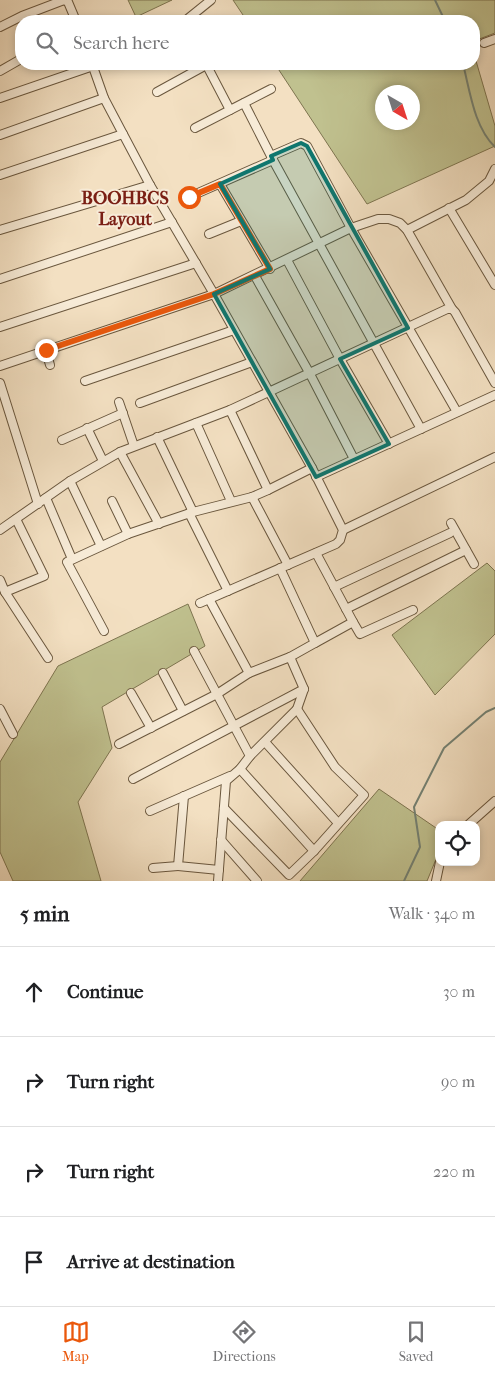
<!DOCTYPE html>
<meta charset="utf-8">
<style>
:root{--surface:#fff;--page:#f6f6f6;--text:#202124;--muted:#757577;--line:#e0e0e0;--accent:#ea580c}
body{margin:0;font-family:"IM FELL French Canon",serif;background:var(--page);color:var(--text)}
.controls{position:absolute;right:15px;bottom:15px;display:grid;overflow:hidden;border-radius:10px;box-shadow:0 2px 8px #0003}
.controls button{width:45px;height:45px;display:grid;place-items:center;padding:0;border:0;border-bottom:1px solid var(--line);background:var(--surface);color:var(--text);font:25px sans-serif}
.compass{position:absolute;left:375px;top:85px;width:45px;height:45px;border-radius:50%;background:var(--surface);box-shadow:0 2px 8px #0003;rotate:141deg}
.stop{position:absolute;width:15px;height:15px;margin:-11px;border:4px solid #ea580c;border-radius:50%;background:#fff}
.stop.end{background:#ea580c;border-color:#fff;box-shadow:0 1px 5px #0008}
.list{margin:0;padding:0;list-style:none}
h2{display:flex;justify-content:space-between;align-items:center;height:65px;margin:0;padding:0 20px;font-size:21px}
h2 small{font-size:16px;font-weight:400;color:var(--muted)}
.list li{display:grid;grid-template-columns:32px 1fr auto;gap:15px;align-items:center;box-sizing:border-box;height:90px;padding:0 20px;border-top:1px solid var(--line)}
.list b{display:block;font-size:19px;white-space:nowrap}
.list em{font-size:16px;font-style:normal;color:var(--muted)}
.icon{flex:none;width:28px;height:28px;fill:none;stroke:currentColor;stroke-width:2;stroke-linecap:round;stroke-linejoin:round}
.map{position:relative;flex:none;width:495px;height:881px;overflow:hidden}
.search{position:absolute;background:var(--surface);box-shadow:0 2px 8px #0003;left:15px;right:15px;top:15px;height:55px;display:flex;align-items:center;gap:12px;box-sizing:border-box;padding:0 18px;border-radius:20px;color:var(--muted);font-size:19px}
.sheet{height:425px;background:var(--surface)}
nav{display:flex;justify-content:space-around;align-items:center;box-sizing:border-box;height:70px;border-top:1px solid var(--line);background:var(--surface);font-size:14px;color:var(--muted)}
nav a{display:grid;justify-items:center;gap:2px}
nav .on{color:var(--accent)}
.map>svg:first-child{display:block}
</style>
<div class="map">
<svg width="495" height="881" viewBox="0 0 495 881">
<rect width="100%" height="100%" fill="#f3e0c2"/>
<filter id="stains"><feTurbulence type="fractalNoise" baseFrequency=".004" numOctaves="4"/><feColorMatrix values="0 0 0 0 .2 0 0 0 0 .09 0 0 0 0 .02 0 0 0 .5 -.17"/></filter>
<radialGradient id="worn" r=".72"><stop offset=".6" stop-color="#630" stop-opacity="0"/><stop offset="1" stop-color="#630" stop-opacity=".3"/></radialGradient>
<g fill="#c0c18f" stroke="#7e7550" fill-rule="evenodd">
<path d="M128 0H172L136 17Z"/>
<path d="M233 0H495V33L474 41V21H247Z"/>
<path d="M474 54 495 126V146L367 204 275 64H474ZM382 92H412V122H382Z"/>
<path d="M487 563 495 571V634L435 695 392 635Z"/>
<path d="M188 604 205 646 102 707 112 748 78 802 101 881H13L0 852V762L58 666Z"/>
<path d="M379 789 439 830V852L427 881H300Z"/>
</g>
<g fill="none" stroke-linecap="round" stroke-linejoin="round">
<g stroke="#758274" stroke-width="2">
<path d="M435 0 445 21"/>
<path d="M463 64C470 91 474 127 495 147"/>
<path d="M404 881 420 847 414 807 444 748 486 712 495 708"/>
</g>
<defs>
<g id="minor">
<path d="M64 0 68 2 76 21"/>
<path d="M185 21 211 0"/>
<path d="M0 27 22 16 64 0"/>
<path d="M484 43 495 39"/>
<path d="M206 64 230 110"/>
<path d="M0 71 21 59"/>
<path d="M157 92 208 64"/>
<path d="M0 98 99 64"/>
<path d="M244 103 273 160 421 429"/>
<path d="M195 128 271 89"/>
<path d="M0 135 104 98"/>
<path d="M271 156 301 143 307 146 351 228 457 412"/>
<path d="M0 175 123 134"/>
<path d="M220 184 270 269"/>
<path d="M189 197 273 160"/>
<path d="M449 208 495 285"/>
<path d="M0 230 150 185"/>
<path d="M407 230 466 200 489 181 495 169"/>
<path d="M209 234 241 221"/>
<path d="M287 260 340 359 389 444"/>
<path d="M255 276 310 374 354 459"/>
<path d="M0 279 172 222"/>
<path d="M0 327 196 263"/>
<path d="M46 351 50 365"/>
<path d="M0 366 214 294 150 185 123 134 104 98 92 64"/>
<path d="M85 381 234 330"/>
<path d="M0 383 38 504"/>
<path d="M119 402 134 446"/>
<path d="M140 403 252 362"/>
<path d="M230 410 268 490"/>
<path d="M196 423 231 501"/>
<path d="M87 428 103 461"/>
<path d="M157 437 193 512"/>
<path d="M62 440 123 413"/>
<path d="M120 452 159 524"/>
<path d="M316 477 495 395"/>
<path d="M70 481 101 546"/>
<path d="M252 497 288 565"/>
<path d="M46 498 72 559"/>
<path d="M112 501 128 534"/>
<path d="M189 513 228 591"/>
<path d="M451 523 474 564"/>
<path d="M0 530 70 481 120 452 230 410 447 309H452L455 312 495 383"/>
<path d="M343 530 495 457"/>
<path d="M280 568 315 643 290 657"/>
<path d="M0 580 5 592 48 658"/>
<path d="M334 587 450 533"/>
<path d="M5 592 44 576 16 519"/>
<path d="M209 599 249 673"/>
<path d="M200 603 336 544 340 540 343 530 312 468 214 294 351 228 378 219H389L400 223 407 230 452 309"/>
<path d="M346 609 466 550"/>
<path d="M353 622 360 634 413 610"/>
<path d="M104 631 67 562 128 534 193 512 252 497 268 490 312 468"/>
<path d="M315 643 353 622 316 553"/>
<path d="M194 651 250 756"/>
<path d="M163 673 183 711"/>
<path d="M131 693 151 728"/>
<path d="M0 709 13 734"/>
<path d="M265 742 338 823"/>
<path d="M119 744 217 694 249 673 290 657 304 689 297 709 250 756 240 769 226 781 218 881"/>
<path d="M240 769 314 851"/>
<path d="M133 779 304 689"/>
<path d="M184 796 178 866 219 870"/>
<path d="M224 808 289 875 314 851 364 795 335 767 297 709"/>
<path d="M150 811 230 776"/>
<path d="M468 825 495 801"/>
<path d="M221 840 257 881"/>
<path d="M153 868 178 866"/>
<path d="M436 881 440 862"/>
</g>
</defs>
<use href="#minor" stroke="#6a573e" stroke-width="10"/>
<use href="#minor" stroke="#f7ebd7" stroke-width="8"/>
</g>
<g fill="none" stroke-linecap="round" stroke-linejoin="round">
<path stroke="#ea580c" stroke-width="6" d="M46 350 214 294 270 269 220 184 189 197"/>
</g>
<path fill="#0f766e" fill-opacity="0.2" stroke="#0f766e" stroke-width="4" stroke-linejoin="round" d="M301 143 307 146 408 328 340 359 389 444 316 477 214 294 270 269 220 184 273 160 271 156Z"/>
<g text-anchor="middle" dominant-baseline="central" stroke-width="4" stroke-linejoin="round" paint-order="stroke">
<g font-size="18" font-weight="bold" fill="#7a1f14" stroke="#f7ebd7">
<text x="125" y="198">BOOHBCS<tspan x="125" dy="21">Layout</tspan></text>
</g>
</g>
<rect width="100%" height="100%" filter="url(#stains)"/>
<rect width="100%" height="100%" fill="url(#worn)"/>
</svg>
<div class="controls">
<button><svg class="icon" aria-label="locate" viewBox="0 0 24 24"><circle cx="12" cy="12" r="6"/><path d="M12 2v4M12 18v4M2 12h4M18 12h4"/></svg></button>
</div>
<svg class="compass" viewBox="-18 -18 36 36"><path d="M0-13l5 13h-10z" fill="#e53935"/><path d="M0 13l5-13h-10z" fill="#757577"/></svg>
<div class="stop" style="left:189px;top:197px"></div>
<div class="stop end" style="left:46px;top:350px"></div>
<div class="search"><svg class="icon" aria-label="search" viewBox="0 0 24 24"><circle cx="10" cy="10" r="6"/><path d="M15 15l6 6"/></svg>Search here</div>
</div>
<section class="sheet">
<h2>5 min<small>Walk · 340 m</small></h2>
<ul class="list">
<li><svg class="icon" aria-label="ahead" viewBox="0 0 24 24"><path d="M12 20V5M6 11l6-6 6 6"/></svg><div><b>Continue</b></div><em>30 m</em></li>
<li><svg class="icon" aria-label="right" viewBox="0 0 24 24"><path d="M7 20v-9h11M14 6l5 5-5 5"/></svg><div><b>Turn right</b></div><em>90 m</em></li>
<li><svg class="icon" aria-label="right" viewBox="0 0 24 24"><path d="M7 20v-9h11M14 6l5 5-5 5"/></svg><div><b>Turn right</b></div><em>220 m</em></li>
<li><svg class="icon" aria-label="arrive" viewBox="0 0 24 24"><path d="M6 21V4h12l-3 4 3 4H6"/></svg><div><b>Arrive at destination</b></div></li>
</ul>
</section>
<nav>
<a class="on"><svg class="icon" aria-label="map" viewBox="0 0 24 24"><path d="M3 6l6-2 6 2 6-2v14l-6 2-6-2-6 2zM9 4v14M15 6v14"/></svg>Map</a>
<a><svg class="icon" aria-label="directions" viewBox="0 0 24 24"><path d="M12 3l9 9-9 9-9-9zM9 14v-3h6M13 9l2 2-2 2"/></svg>Directions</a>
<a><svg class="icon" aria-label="saved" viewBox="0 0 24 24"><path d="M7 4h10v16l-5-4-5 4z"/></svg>Saved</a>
</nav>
